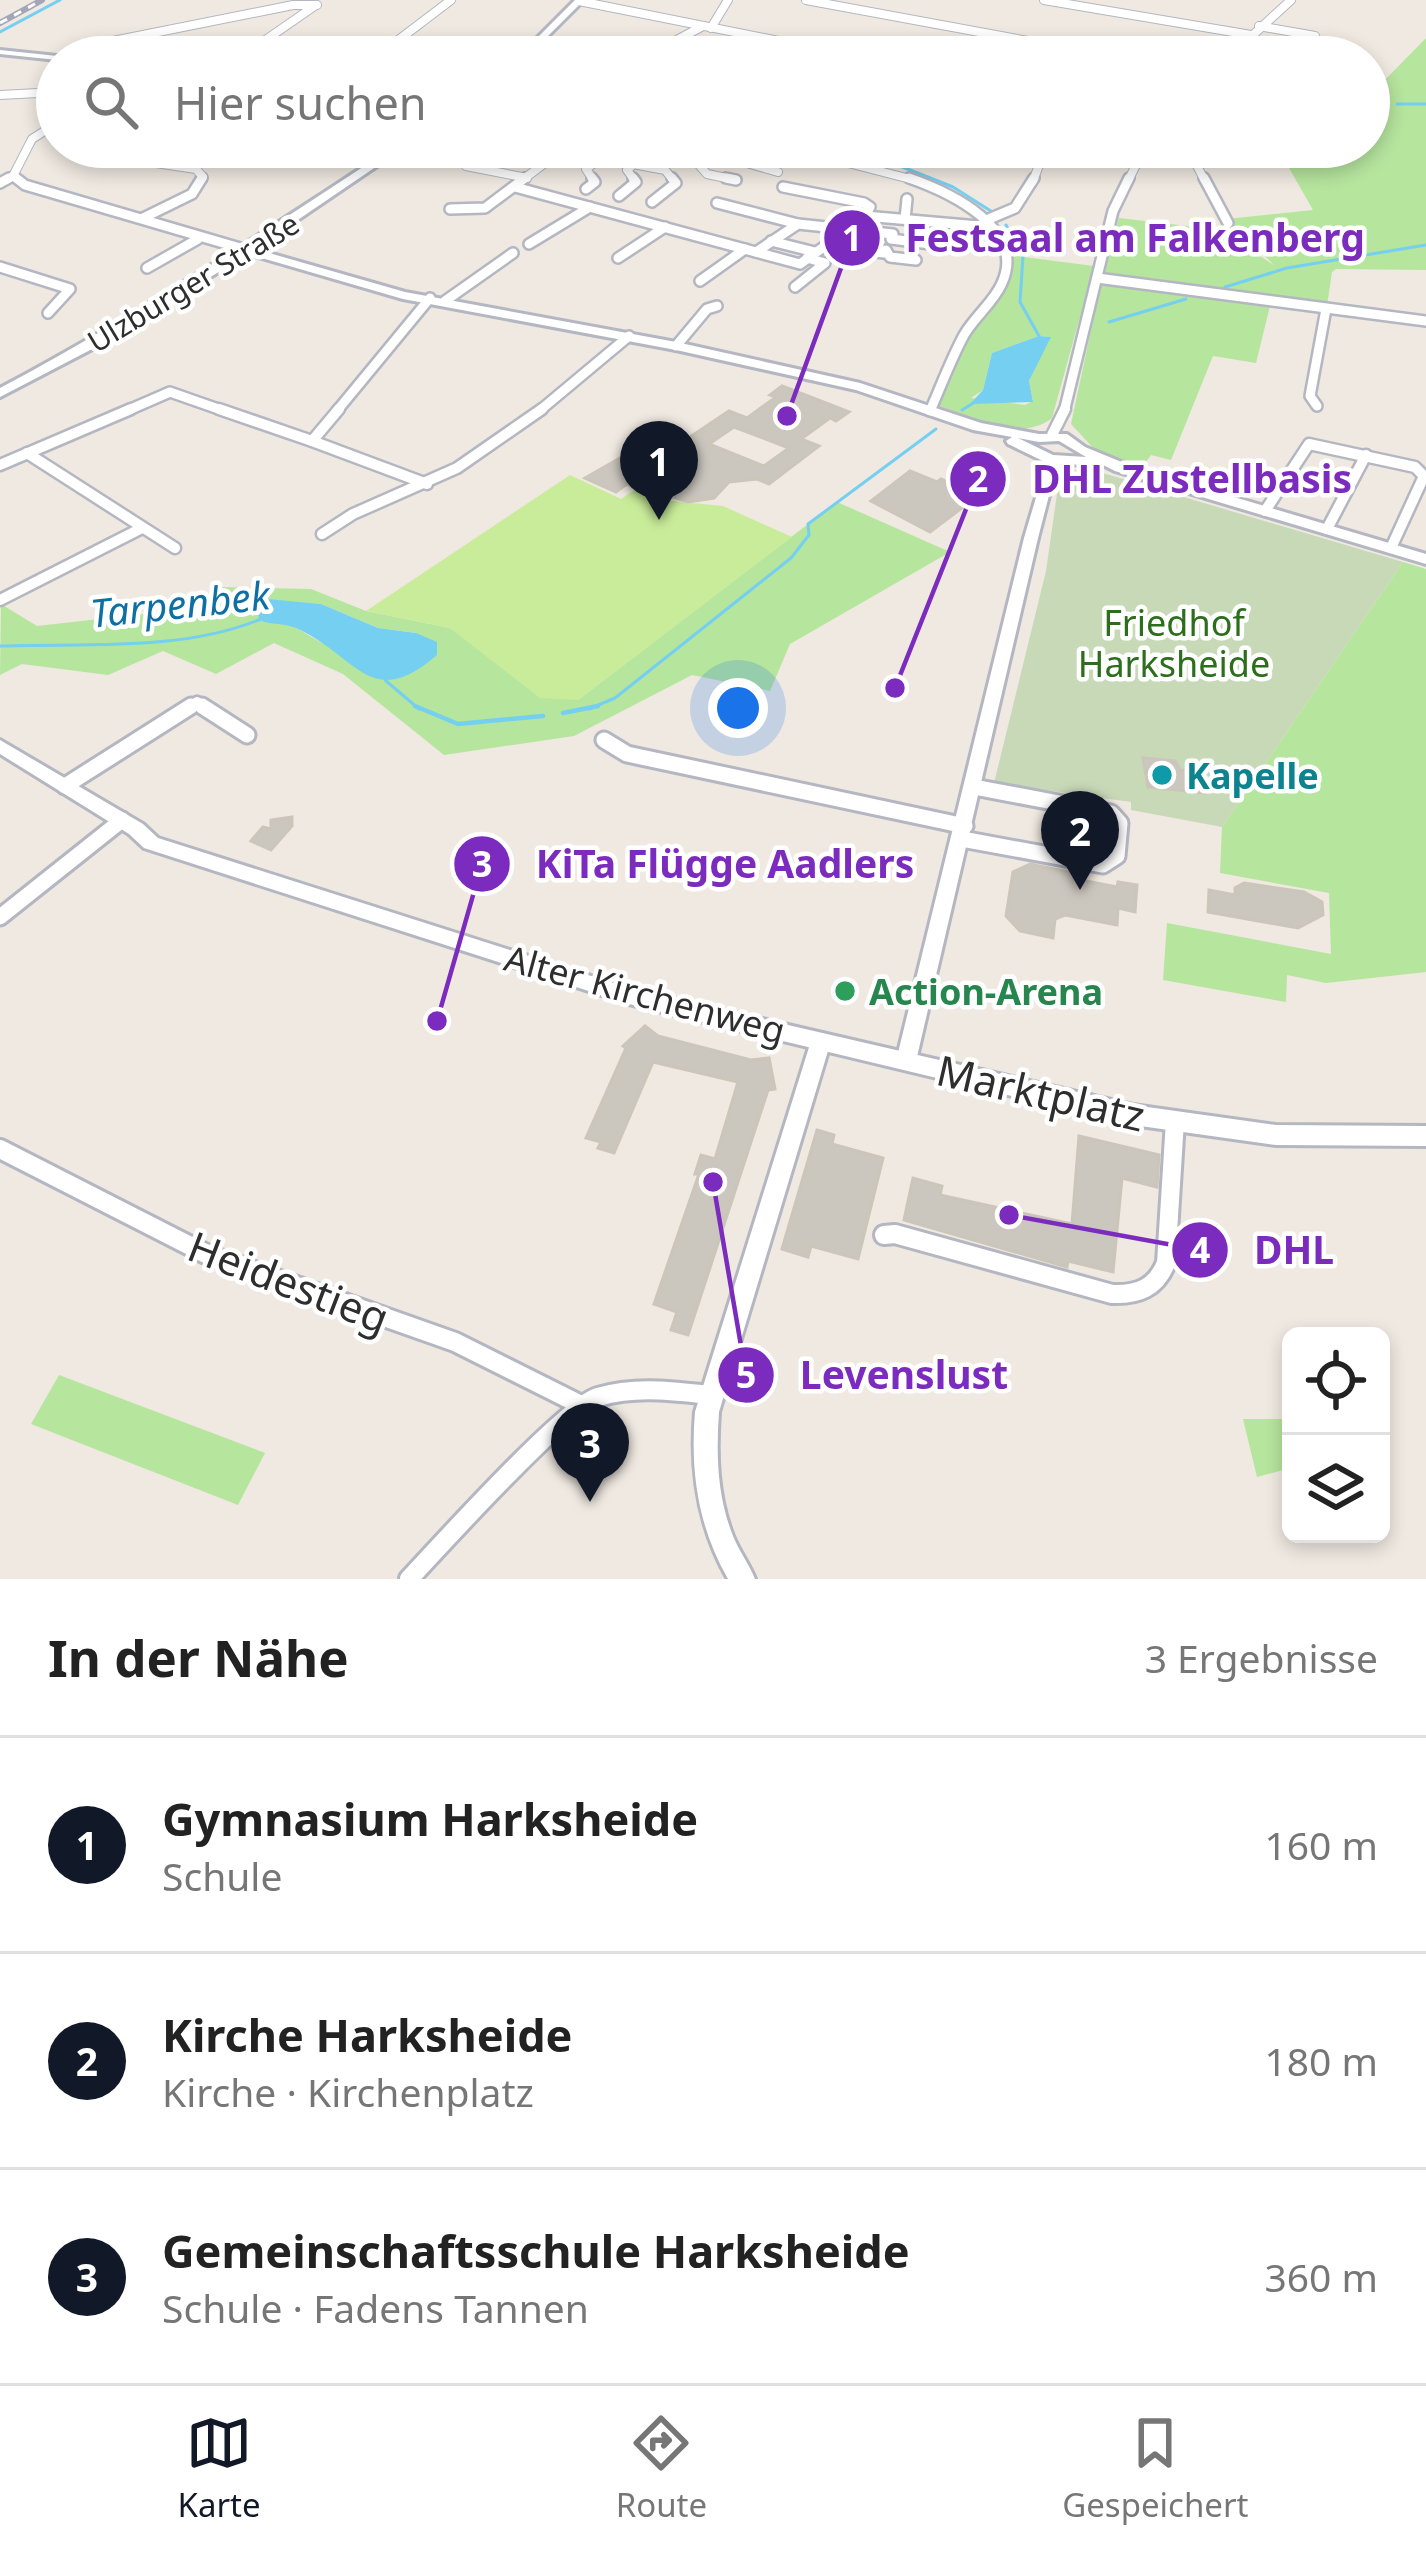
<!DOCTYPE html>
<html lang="de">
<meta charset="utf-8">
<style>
:root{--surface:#fff;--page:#f2f2f2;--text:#222;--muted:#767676;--line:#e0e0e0;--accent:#111827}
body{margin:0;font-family:"Noto Sans",sans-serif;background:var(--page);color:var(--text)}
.controls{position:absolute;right:36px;bottom:36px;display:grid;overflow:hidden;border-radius:18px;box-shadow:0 6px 18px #0003}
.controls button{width:108px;height:108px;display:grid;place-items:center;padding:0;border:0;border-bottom:3px solid var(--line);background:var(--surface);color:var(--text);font:60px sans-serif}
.you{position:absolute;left:738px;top:708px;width:42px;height:42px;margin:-30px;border:9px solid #fff;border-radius:50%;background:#1a73e8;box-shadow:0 0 0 18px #1a73e833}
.badge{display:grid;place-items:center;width:78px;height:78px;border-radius:50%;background:var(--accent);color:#fff;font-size:39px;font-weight:700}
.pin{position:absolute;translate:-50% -99px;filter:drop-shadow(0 3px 6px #0008)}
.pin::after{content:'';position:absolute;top:63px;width:42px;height:36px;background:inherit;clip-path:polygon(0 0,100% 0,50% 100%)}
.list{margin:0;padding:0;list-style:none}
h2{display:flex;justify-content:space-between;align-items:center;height:156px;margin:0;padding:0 48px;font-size:51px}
h2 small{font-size:39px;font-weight:400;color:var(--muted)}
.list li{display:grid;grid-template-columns:78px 1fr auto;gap:36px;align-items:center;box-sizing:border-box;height:216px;padding:0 48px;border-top:3px solid var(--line)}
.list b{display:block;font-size:45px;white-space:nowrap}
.list p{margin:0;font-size:39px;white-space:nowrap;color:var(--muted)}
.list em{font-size:39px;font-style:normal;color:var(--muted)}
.icon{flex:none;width:66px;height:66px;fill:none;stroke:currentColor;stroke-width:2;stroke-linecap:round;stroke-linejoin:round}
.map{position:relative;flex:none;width:1426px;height:1579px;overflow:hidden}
.search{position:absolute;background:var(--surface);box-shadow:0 6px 18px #0003;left:36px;right:36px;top:36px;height:132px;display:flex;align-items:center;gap:30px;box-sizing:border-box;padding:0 42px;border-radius:66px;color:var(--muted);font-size:45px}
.sheet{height:804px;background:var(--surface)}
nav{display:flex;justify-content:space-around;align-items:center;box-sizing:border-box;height:168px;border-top:3px solid var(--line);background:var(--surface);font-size:33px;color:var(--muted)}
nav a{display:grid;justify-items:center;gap:6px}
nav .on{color:var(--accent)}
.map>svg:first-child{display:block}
</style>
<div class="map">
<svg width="1426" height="1579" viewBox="0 0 1426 1579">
<rect width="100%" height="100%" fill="#efe9e1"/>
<g fill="#b6e59e" fill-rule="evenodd">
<path d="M1426 38V270L1336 269 1332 272 1327 306 1103 276 1119 218 1230 231 1241 244 1274 265 1227 219 1313 210 1277 147H1369V131L1373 130 1369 110 1378 101 1381 84Z"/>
<path d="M1009 255 1094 266 1052 418C1021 443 973 417 939 406L971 331 1006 284ZM1039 336 1050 337 1029 381 1033 401 1025 405 971 398 983 390 992 353Z"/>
<path d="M1101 283 1270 306 1256 363 1213 356 1171 460 1151 455 1143 466 1097 452 1071 424Z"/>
<path d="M837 502 950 552 790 644 770 691 692 675 574 736 444 755 343 674 274 643 216 674 163 651 108 675 22 664 0 675 1 604 37 626 179 610 219 587 311 589 366 611 450 628 578 700ZM256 599 321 604 378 628 417 633 322 643 291 625 255 614Z"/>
<path d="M1403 562 1426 569V972L1326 983 1287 975 1286 1002 1163 980 1167 923 1331 954 1329 893 1220 873 1222 827Z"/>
<path d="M59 1375 265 1453 238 1505 31 1424Z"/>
<path d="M1243 1419H1291V1468L1257 1477Z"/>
</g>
<path fill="#c8d9b8" d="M1086 468 1403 562 1222 827 1131 810V802L994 783 1046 571 1060 473Z"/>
<path fill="#c9ec9a" d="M570 475 621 499 636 489 663 500 723 506 792 537 578 700 540 698 450 628 366 611Z"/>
<g fill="#75cff0">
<path d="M1039 336 1051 337 1029 381 1033 402 970 404 983 390 992 353Z"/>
<path d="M256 598 321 604 378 628 416 633 437 642V655C370 713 357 655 296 628 284 623 271 625 259 620Z"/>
</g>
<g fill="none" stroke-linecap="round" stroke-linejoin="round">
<g stroke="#75cff0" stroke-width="3">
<path d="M0 32 60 0"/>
<path d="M1397 104H1426"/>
<path d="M900 166 953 187 994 213"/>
<path d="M1006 225 1023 256 1020 302 1039 336"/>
<path d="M1225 287 1287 268 1426 245"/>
<path d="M1109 322 1186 299"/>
<path d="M962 410 975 402"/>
<path d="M0 646C85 643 181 652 261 619"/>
<path d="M385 680 419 709"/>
<path d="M589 709 615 698 791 558 809 535 808 524 936 429"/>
</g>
<g stroke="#75cff0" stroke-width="4.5">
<path d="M415 706 458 724 543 716"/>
<path d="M563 713 598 706"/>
</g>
</g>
<g fill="#cbc7bf" stroke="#cbc5ba" stroke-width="3" fill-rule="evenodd">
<path d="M782 386 849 412 836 421 830 418 801 439 819 446 769 484 757 479 729 482 714 498 688 502 664 494 654 474 635 488 627 484 616 492 585 478 629 453 672 469 696 452 652 433 656 423 690 437 729 411 747 418 776 397 770 395ZM734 427 789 448 764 466 709 444Z"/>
<path d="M910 471 937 482 941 479 979 495 930 532 871 501Z"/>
<path d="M1143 758 1175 761 1180 770 1203 773 1205 793 1148 787Z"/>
<path d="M292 817V826L271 850 251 841 263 827 271 829V820Z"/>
<path d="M1030 864 1082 875 1081 880 1117 887 1118 882 1137 885 1135 912 1118 908 1117 925 1065 915 1055 919 1053 938 1020 931 1006 916 1013 872Z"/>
<path d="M1244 883 1304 892 1322 902 1323 915 1298 928 1208 912 1209 890 1235 895V888Z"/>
<path d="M645 1026 658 1036 751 1060 769 1058 775 1089 768 1090 688 1335 671 1330 677 1312 654 1304 699 1174H695L701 1155 715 1159 738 1082 653 1062 614 1153 598 1148 601 1142 586 1138 626 1048 623 1046Z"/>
<path d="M817 1130 834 1135 832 1144 883 1158 858 1259 811 1246 808 1257 782 1249Z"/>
<path d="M1079 1136 1159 1155 1157 1187 1122 1178 1113 1272 1068 1261 1067 1267 904 1220 913 1178 942 1186 940 1195 1072 1224Z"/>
</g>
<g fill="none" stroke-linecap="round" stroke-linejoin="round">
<defs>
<g id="minor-far4">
<path d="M806 0 1115 57"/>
<path d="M1044 0 1251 35"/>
<path d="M579 1 859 57"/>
<path d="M1259 26 1315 36 1298 33"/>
<path d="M711 28 728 0"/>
<path d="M66 57 98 44 293 5H317"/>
<path d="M241 57 316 5"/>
<path d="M376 57 451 0"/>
<path d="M645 57 703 26"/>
<path d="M1229 57 1291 0"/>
<path d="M0 95 57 92"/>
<path d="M127 147 129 159 196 169 203 177 200 181"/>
<path d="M542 147 665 170 674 181"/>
<path d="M645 147 650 154 690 159 723 147"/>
<path d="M786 147 918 181"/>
<path d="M1021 147 1041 160 1033 181"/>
<path d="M1187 147 1205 181"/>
<path d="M83 148 104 147"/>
<path d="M709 152 778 172"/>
<path d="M693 158 707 174 736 180"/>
<path d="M634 164 627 170 635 181"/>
<path d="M466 166 527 178"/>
<path d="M13 176 20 181"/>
<path d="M4 181 13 176 32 139 57 123"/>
<path d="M521 181 565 148"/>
<path d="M594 181 586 169 601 158"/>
<path d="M1128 181 1145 147"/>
</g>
<g id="minor-far3">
<path d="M16 178 25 185 247 250"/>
<path d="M726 178 736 180"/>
<path d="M909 178C949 192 1027 228 1002 283 994 302 975 316 964 335 951 359 941 386 930 411"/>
<path d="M1204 178 1228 223"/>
<path d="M0 183 9 178"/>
<path d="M515 187 800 264 825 246 884 253"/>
<path d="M783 187 864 203 870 207 863 219"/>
<path d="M586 189 595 182 592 178"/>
<path d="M619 196 636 182 633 178"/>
<path d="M652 202 676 183 672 178"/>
<path d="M717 203 798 224 893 234"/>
<path d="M450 209 485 208 525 178"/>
<path d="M865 216 990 227"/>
<path d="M143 218 192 194 202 178"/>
<path d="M905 219 907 199"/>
<path d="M984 221 1015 208 1034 178"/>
<path d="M891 239 946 246"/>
<path d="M771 241 815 252"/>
<path d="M529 244 590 207"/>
<path d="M886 250 890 257 916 260"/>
<path d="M756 252 798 224"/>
<path d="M618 258 665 227"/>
<path d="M0 267 70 289 48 313"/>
<path d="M147 268 198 239"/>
<path d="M1097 278 1426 321"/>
<path d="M700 281 745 249"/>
<path d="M795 287 825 263 807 258"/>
<path d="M445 301 513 253"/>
<path d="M676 346 707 309 717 306"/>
<path d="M1317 406 1310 396 1326 309"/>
<path d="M124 412 170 392 227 412"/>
<path d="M336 412 430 298"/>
<path d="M538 412 629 336"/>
<path d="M1064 412 1113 211 1129 178"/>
</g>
<g id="minor-far2">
<path d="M219 409 312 441"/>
<path d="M339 409 312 441 427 484"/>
<path d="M1052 435 1065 409"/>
<path d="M27 453 175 548"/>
<path d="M0 465 131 409"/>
<path d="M1265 511 1309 444 1415 467 1424 476 1391 548"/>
<path d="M1327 529 1366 455"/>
<path d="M322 534 353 514 457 468 542 409"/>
<path d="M0 600 142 528"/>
<path d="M187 709 197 702 207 709"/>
</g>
<g id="minor-far1">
<path d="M202 706 247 735"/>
<path d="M604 740 627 754 965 826"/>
<path d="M65 786 191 706"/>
<path d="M962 839 1103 865 1117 856 1120 823 1111 813 974 787"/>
<path d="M0 917 122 820"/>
</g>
<g id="minor">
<path d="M0 1149 206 1254 455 1342 581 1405"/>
<path d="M884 1235 895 1234 1112 1294C1138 1295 1156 1288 1166 1263L1175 1121"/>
<path d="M409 1579C439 1547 566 1406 598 1397 636 1386 671 1391 710 1395"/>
</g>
<g id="tertiary">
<path d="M0 50 57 56 60 57H57V60L0 54Z"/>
<path d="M1059 456 1065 460 1052 484 1038 538 916 1061 913 1067 906 1069 899 1067 896 1061 1024 538 1040 484 1055 457Z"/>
<path d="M821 1033 828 1035 831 1041 719 1412C716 1454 717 1496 733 1536 739 1551 749 1564 755 1579H728C698 1527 690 1471 695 1412L811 1041 814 1035Z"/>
</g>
<g id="secondary">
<path d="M575 0H584L527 57H518Z"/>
<path d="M393 147H405L255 249 405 292 676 342 860 383 981 423 1039 434H1067L1085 447 1136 468 1426 554V564L1115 471 1099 463 1093 466 1045 462 1008 444 1006 441 1012 437 973 430 856 390 676 350 403 299 248 254 96 347 0 397V388C137 315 265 232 393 147ZM1018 438 1039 442 1059 441 1086 457 1053 455Z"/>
<path d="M0 740 143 824 158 838 629 988 1133 1105 1276 1125 1426 1126V1146L1276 1145 1133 1125 629 1004 144 848 129 834 0 754Z"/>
</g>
</defs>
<use href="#minor-far4" stroke="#b4b7c1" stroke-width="10"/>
<use href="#minor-far3" stroke="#b4b7c1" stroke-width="14"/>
<use href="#minor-far2" stroke="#b4b7c1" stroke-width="15"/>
<use href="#minor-far1" stroke="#b4b7c1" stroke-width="21"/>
<use href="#minor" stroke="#b4b7c1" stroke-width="24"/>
<use href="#tertiary" stroke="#b4b7c1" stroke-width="6"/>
<use href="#secondary" stroke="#b4b7c1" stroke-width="6"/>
<use href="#minor-far4" stroke="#fff" stroke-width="8"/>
<use href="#minor-far3" stroke="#fff" stroke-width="9"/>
<use href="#minor-far2" stroke="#fff" stroke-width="10"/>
<use href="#minor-far1" stroke="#fff" stroke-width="15"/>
<use href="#minor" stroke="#fff" stroke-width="18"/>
<use href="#tertiary" fill="#fff" fill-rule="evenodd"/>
<use href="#secondary" fill="#fff" fill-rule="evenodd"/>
<defs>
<path id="rail" d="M0 23 42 0"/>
</defs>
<use href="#rail" stroke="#a3a6b8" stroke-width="6"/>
<use href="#rail" stroke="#fff" stroke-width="3" stroke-dasharray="8" stroke-linecap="butt"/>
</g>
<circle fill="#0f9aa8" stroke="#fff" stroke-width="4.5" cx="1162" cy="775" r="12"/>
<circle fill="#2e9e5b" stroke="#fff" stroke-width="4.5" cx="845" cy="991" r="12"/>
<g text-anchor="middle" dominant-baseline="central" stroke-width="9" stroke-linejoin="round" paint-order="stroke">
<g font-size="30" fill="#2e2e2e" stroke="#fff">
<text transform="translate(193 282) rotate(-31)">Ulzburger Straße</text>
</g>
<g font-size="36" fill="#2c6e1b" stroke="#fff">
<text x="1174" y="622">Friedhof<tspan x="1174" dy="41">Harksheide</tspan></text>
</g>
<g font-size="36" font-weight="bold" fill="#0d838f" stroke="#fff" text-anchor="start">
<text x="1186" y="775">Kapelle</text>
</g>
<g font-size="36" font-weight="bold" fill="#27864d" stroke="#fff" text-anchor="start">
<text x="869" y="991">Action-Arena</text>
</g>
<g font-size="36" fill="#2e2e2e" stroke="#fff">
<text transform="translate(645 994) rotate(15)">Alter Kirchenweg</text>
</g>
<g font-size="39" font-style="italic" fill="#0d6fa3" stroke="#fff">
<text transform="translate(180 603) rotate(-6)">Tarpenbek</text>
</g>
<g font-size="42" fill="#2e2e2e" stroke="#fff">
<text transform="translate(1041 1092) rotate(13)">Marktplatz</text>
<text transform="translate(289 1281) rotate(21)">Heidestieg</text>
</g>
</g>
<path fill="none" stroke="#7b2cbf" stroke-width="4.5" d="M787 416L852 238M895 688L978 479M437 1021L482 864M1009 1215L1200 1250M713 1182L746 1375"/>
<g fill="#7b2cbf" stroke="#fff" stroke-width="4.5">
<circle cx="787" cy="416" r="12"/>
<circle cx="895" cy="688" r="12"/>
<circle cx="437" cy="1021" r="12"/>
<circle cx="1009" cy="1215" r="12"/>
<circle cx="713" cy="1182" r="12"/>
<circle cx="852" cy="238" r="30"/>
<circle cx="978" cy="479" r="30"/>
<circle cx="482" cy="864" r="30"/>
<circle cx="1200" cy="1250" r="30"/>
<circle cx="746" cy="1375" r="30"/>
</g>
<g font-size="36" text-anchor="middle" font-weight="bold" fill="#fff">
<text x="852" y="251">1</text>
<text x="978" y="492">2</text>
<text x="482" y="877">3</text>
<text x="1200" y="1263">4</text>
<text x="746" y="1388">5</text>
</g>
<g font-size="39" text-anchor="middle" font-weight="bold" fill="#7b2cbf" stroke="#fff" stroke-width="9" stroke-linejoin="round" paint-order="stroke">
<text x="1135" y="252">Festsaal am Falkenberg</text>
<text x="1192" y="493">DHL Zustellbasis</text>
<text x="725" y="878">KiTa Flügge Aadlers</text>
<text x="1294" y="1264">DHL</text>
<text x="904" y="1389">Levenslust</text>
</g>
</svg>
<div class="controls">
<button><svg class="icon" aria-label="locate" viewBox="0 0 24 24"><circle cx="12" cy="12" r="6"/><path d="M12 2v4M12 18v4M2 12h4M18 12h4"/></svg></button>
<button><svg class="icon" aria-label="layers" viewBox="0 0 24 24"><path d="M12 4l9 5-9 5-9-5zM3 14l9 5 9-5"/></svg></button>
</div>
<div class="you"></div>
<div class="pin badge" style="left:659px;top:520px">1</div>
<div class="pin badge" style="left:1080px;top:890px">2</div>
<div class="pin badge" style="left:590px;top:1502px">3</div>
<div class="search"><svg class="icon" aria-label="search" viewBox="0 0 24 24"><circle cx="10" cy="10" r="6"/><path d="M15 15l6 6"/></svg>Hier suchen</div>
</div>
<section class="sheet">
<h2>In der Nähe<small>3 Ergebnisse</small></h2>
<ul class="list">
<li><span class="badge">1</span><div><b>Gymnasium Harksheide</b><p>Schule</p></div><em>160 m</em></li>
<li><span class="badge">2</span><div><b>Kirche Harksheide</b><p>Kirche · Kirchenplatz</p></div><em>180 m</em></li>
<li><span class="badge">3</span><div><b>Gemeinschaftsschule Harksheide</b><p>Schule · Fadens Tannen</p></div><em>360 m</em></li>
</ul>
</section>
<nav>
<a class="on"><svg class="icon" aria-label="map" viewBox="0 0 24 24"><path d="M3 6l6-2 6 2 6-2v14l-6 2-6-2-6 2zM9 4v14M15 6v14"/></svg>Karte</a>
<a><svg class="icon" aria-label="directions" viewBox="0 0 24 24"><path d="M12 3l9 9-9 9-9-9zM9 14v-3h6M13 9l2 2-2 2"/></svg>Route</a>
<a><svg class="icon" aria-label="saved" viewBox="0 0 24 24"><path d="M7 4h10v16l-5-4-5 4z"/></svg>Gespeichert</a>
</nav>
